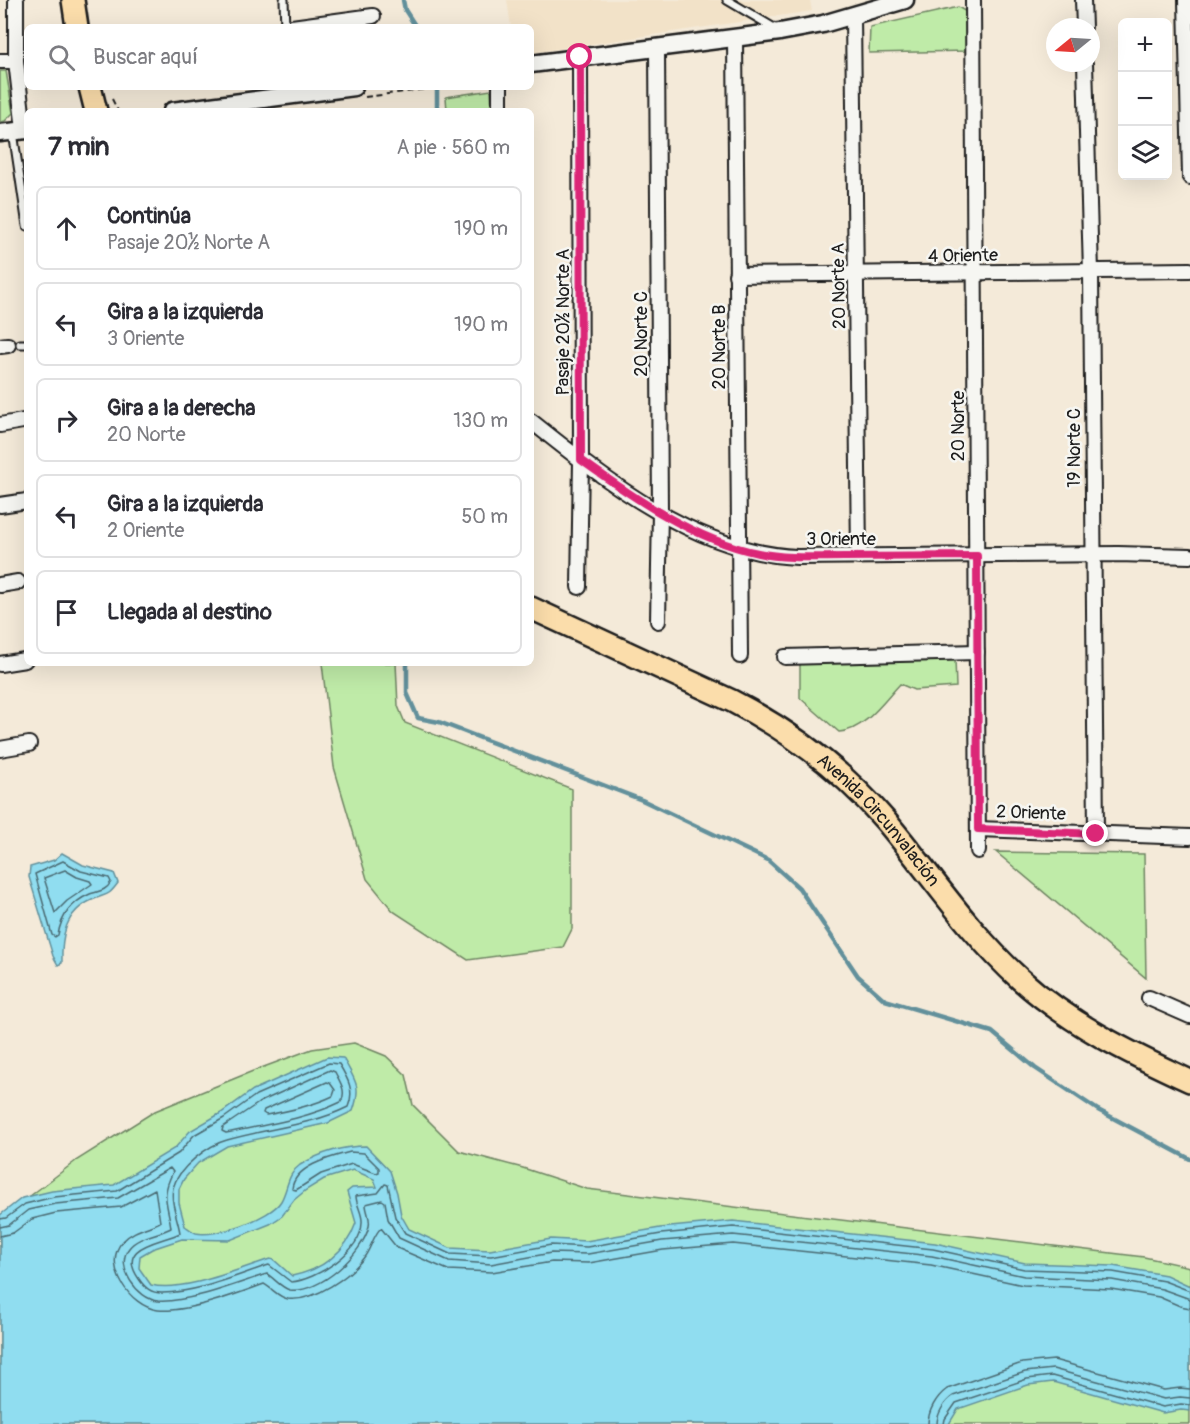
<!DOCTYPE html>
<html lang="es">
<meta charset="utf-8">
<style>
:root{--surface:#fff;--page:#f2f2f3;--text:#2b2b33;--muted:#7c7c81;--line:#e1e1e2}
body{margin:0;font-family:Pangolin,sans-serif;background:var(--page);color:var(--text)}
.controls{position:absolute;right:18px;top:18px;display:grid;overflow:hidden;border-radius:9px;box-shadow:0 6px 24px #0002}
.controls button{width:54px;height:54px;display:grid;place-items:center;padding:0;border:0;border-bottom:2px solid var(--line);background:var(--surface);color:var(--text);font:30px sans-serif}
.compass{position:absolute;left:1046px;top:18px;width:54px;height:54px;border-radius:50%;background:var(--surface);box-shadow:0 6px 24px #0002;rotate:252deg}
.stop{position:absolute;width:18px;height:18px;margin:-14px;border:4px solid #db2777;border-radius:50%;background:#fff}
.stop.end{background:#db2777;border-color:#fff;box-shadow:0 2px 6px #0008}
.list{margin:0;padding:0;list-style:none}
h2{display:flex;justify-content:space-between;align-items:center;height:78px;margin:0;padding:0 24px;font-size:26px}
h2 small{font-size:20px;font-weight:400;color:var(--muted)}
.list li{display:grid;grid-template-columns:39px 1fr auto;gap:18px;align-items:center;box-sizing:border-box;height:84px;margin:0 12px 12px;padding:0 12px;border:2px solid var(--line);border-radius:9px}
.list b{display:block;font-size:22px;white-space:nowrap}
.list p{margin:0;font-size:20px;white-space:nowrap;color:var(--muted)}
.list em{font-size:20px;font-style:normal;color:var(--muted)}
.icon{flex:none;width:33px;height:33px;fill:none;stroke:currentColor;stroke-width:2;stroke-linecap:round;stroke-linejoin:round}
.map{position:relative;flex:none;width:1190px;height:1424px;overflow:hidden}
.search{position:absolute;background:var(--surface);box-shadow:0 6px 24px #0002;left:24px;top:24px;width:510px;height:66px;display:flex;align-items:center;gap:15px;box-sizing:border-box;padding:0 21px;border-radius:9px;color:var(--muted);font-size:22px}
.panel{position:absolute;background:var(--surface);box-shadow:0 6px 24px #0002;left:24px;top:108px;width:510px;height:558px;border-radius:9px}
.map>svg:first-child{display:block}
</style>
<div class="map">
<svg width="1190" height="1424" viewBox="0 0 1190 1424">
<rect width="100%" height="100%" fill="#f4ead9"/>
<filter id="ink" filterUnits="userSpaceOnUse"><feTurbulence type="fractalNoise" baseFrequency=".0167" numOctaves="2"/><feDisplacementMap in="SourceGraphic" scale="12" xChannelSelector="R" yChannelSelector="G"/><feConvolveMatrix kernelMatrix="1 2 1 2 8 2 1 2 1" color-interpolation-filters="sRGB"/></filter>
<g filter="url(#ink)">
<path fill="#f2e2c8" d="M507 0H810L812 11 531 53V27H511Z"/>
<g fill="#bfeba8" stroke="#6e8462" stroke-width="1.5">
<path d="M958 7 968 13 967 51 869 53 870 27Z"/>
<path d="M0 71H6L13 113 5 121 0 122Z"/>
<path d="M491 90 492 111H447L446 97Z"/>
<path d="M955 659 956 687 914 690 900 684C884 701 864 731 839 732L800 698V663Z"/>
<path d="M322 663H396L398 706 405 723 572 789V929L563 947 468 960 393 911 367 879 334 767Z"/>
<path d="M996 852 1144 854 1146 978Z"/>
<path d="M354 1043 386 1056 406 1075 413 1105 459 1151 523 1168 587 1189 1144 1257 1190 1267V1424H0V1219L77 1160 155 1111 253 1071 312 1049Z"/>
</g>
<g fill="#90ddf0" stroke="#62909b" stroke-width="1.5" fill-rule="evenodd">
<path d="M62 853 83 865 114 873 118 883C107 898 107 893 92 900 65 912 61 937 62 963L58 965 53 956 29 877 30 867 54 860Z"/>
<path d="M327 1057 343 1058C355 1080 362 1086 353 1111L328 1123 227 1146 198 1163 184 1179 179 1189V1203L185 1226C188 1228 193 1232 196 1233 215 1238 271 1218 281 1201 288 1189 287 1174 300 1165 320 1153 343 1146 366 1146L390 1171 397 1193 401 1215 409 1229 450 1248 490 1250 551 1239 586 1241 660 1228 733 1221 935 1243 1025 1263 1113 1266 1166 1275 1190 1286V1411L1181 1410 1163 1413 1053 1382 1028 1385 958 1409 949 1424H0V1215L22 1198 52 1191 114 1185 175 1148 190 1131 221 1113 253 1090ZM353 1170 374 1179 377 1187 352 1188 347 1192 356 1223C346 1252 322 1270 292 1276L274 1260 270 1259C239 1269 182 1293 151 1285L139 1268 140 1256 152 1249 182 1239 230 1240 270 1224 282 1216 294 1200 306 1190 324 1179Z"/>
</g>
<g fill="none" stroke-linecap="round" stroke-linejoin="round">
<g stroke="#4a6971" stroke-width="1.5">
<path d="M63 861 81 871 109 878 111 882C106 891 99 891 90 894 72 902 61 916 58 935L55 937 52 935 35 874Z"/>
<path d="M65 870 77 877 90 881 92 884 67 901 55 913 44 878Z"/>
<path d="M330 1070 335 1072C340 1082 347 1091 341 1102 306 1119 264 1125 226 1133L222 1131 223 1127 260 1102Z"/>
<path d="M327 1082 330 1083 335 1090 333 1096C312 1106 289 1111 266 1115L263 1113 264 1110Z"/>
<path d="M350 1152 364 1153 379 1168V1172L376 1173 352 1164 321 1174 296 1190 292 1189C294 1166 331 1157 350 1152Z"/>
<path d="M0 1219 6 1218 25 1204 54 1197 117 1191 179 1153 194 1135 224 1118 256 1095 329 1063 339 1064C348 1079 355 1091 348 1107 310 1126 268 1128 227 1140 208 1145 178 1168 173 1188 170 1202 178 1219 180 1233 160 1243 115 1245 139 1279 145 1288 151 1293 162 1293 199 1292 235 1276 269 1265L291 1282C316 1280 361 1252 362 1223 363 1214 356 1205 356 1196L378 1193 385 1184 388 1185 395 1217 405 1233 450 1254 491 1256 551 1245 587 1247 661 1234 733 1227 933 1249 1024 1269 1113 1272 1164 1281 1190 1291"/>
<path d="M0 1227 9 1225 28 1210 55 1204 118 1198 170 1168 173 1172C160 1197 168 1203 171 1228 158 1235 138 1236 129 1248 114 1267 138 1299 158 1301 189 1303 238 1283 267 1274 274 1278 281 1288 290 1290 319 1294 363 1254 369 1226 371 1219 366 1211 366 1204L382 1200 385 1202 388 1219 399 1238 449 1261 491 1264 551 1253 588 1254 662 1241 733 1235 932 1256 1024 1276 1112 1280 1162 1289 1190 1299"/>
<path d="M0 1236 13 1233 32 1219 56 1213 121 1207 155 1189 160 1222C148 1228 133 1230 123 1241 101 1264 130 1307 158 1310 186 1313 237 1294 264 1284 273 1289 278 1297 288 1299 314 1302 351 1276 365 1256 371 1248 374 1234 381 1228L397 1248 448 1270 492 1272 552 1262 589 1263 663 1250 733 1244 931 1265 1023 1285 1111 1289 1159 1297 1180 1306 1190 1308"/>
<path d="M928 1424C928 1411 936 1397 947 1389L1022 1363 1054 1360 1164 1390 1180 1388 1190 1389"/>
<path d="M937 1424C937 1414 944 1402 953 1396L1025 1372 1053 1369 1164 1399 1180 1397 1190 1398"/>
<path d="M944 1424 945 1419 956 1403 1027 1379 1052 1376 1163 1407 1181 1404 1190 1405"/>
</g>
<g stroke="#62909b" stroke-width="4.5">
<path d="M403 0 405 10 416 27"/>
<path d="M437 111V89"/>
<path d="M407 663V693L418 718 439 722 642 800 768 860 799 888 858 976 885 1000 992 1032 1035 1068 1098 1110 1190 1159"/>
</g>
<defs>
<g id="service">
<path d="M284 0 285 27"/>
<path d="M727 0 776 29"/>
<path d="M13 132 27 226"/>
<path d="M20 344H27"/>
</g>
<g id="minor">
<path d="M16 0V61L24 130"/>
<path d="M973 0 978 851"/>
<path d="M1083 0 1084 27"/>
<path d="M1186 0 1190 177"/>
<path d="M853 15 859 557"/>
<path d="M292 27 373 16"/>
<path d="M735 38 740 656"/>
<path d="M657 47 660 511 658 621"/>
<path d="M0 61H16"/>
<path d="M1085 63 1091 272 1096 834"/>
<path d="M500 87V111"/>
<path d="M736 275 1190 270"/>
<path d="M0 346 8 345"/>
<path d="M531 421C606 481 697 553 797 557L1118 554 1190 556"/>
<path d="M0 425 23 421"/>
<path d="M0 505 27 501"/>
<path d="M0 585 18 582"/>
<path d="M579 587 581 460 580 57"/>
<path d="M785 657 977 652"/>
<path d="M0 664 25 660"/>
<path d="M0 749 29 744"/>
<path d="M978 829 1190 837"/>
<path d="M1149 998 1190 1016"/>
</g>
<g id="tertiary">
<path d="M531 64 780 32 823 24 905 0"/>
<path d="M172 111 354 87"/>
<path d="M0 133 27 130"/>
</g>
<g id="primary">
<path d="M73 0 77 27"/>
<path d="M90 87 96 111"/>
<path id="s1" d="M531 608 732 701C790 731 842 770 885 820 930 873 968 932 1020 979 1070 1024 1129 1053 1190 1081"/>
</g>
</defs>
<use href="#service" stroke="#1c1c1c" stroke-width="11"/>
<use href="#minor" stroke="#1c1c1c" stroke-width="18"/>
<use href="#tertiary" stroke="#1c1c1c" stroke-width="21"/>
<use href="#primary" stroke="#1c1c1c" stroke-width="26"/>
<g stroke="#1c1c1c" stroke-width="2" stroke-dasharray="6 4.5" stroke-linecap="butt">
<path d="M365 97 443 87"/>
<path d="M112 99 118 111"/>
</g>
<use href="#service" stroke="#f6f6f2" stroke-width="7"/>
<use href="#minor" stroke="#f6f6f2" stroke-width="14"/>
<use href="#tertiary" stroke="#f6f6f2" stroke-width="16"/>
<use href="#primary" stroke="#fbddab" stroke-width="21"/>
</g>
</g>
<g fill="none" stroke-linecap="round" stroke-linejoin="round" filter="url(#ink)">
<path stroke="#db2777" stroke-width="8" d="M580 57 581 460C634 498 694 540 758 553 786 559 816 557 844 557 889 557 933 556 977 556L978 829 1096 834"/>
</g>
<g text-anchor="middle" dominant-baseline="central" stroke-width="5" stroke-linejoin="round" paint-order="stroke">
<g font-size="18" fill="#1c1c1c" stroke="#f6f6f2">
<text transform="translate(963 256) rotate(-1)">4 Oriente</text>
<text transform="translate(839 286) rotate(-91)">20 Norte A</text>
<text transform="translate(563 322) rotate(-90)">Pasaje 20½ Norte A</text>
<text transform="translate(641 334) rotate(-90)">20 Norte C</text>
<text transform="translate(719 347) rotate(-90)">20 Norte B</text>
<text transform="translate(958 426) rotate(-90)">20 Norte</text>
<text transform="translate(1074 448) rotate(-90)">19 Norte C</text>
<text x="841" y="539">3 Oriente</text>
<text transform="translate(1031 813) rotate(2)">2 Oriente</text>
<text stroke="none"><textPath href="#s1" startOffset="412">Avenida Circunvalación</textPath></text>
</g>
</g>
</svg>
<div class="controls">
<button>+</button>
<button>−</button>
<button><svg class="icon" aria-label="layers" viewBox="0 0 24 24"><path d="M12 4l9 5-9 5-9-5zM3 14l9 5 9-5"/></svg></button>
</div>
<svg class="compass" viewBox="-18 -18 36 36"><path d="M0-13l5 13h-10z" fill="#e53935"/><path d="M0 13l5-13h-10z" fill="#7c7c81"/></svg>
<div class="stop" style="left:580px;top:57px"></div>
<div class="stop end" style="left:1096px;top:834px"></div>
<div class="search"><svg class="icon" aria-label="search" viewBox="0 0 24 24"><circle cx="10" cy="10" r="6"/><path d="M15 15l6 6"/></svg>Buscar aquí</div>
<section class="panel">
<h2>7 min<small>A pie · 560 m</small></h2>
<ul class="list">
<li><svg class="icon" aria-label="ahead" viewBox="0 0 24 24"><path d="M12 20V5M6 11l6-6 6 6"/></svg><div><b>Continúa</b><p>Pasaje 20½ Norte A</p></div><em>190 m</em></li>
<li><svg class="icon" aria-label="left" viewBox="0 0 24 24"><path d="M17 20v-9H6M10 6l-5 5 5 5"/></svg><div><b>Gira a la izquierda</b><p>3 Oriente</p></div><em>190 m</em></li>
<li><svg class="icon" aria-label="right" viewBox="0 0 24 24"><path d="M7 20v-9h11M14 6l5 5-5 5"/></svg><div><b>Gira a la derecha</b><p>20 Norte</p></div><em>130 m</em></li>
<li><svg class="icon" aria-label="left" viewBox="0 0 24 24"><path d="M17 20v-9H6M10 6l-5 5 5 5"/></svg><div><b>Gira a la izquierda</b><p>2 Oriente</p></div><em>50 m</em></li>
<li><svg class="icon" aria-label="arrive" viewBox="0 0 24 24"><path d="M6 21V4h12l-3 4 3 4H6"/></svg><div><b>Llegada al destino</b></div></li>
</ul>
</section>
</div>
